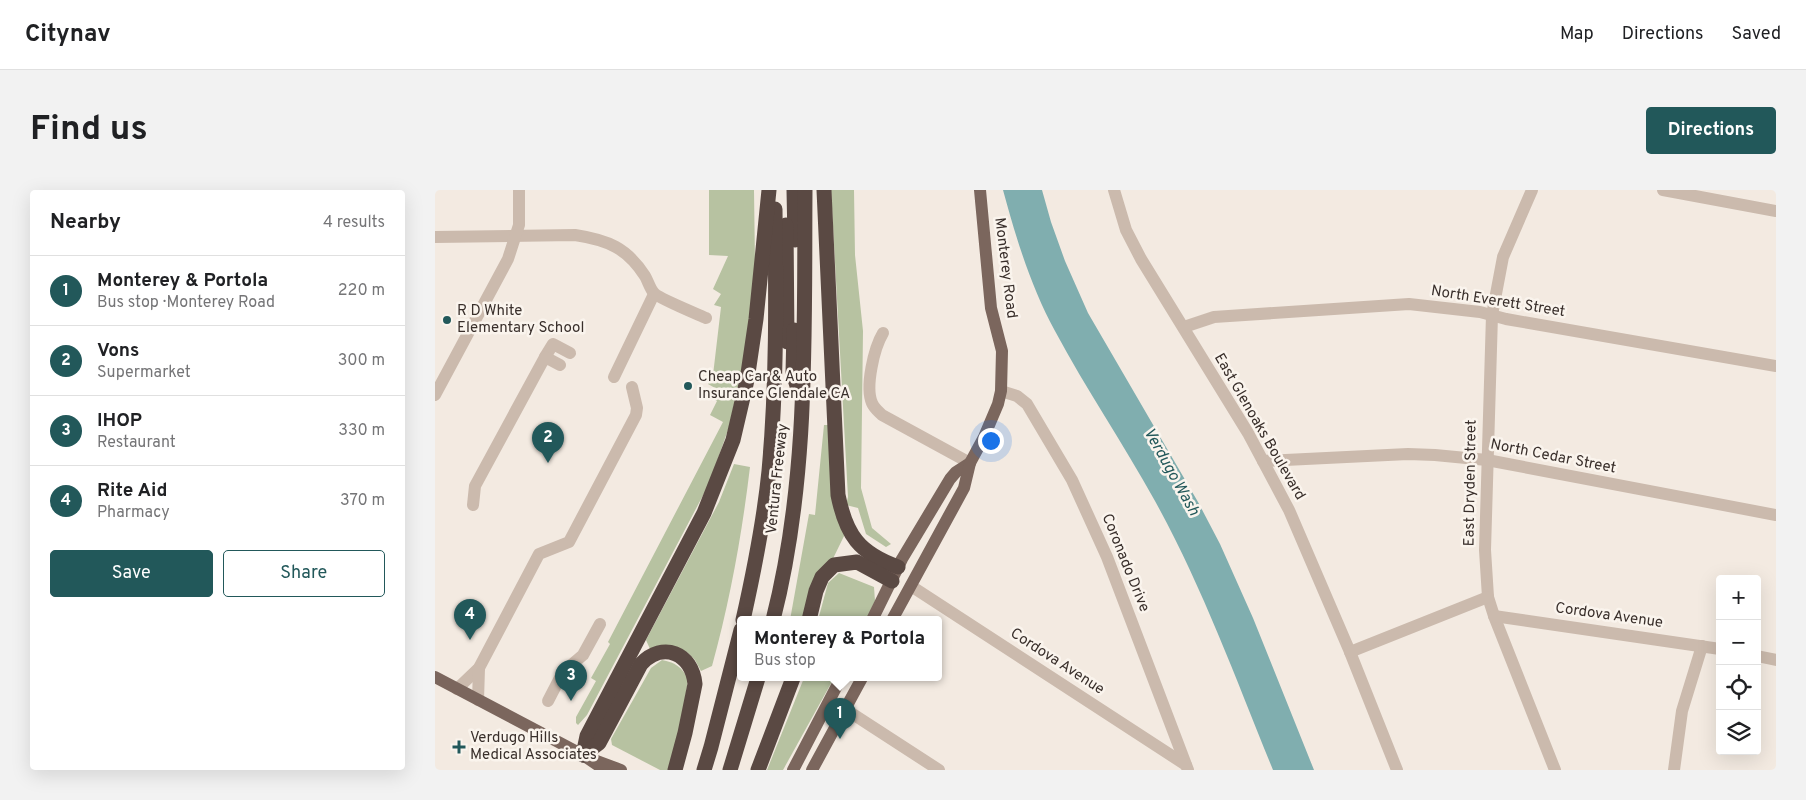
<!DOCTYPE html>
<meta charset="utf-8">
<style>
:root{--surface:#fff;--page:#f2f2f2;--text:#202124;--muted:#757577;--line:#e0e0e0;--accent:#22585a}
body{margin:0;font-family:Overpass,sans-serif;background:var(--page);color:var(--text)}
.controls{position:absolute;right:15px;bottom:15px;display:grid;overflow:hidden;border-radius:5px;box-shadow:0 5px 20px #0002}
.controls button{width:45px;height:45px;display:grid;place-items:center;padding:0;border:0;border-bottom:1px solid var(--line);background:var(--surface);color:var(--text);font:25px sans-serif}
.you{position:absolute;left:555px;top:250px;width:18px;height:18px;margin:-12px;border:4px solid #fff;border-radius:50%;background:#1a73e8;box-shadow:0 0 0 8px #1a73e833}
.badge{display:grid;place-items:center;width:32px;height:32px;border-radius:50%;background:var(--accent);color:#fff;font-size:16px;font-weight:700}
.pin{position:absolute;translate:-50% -41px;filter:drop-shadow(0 1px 2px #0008)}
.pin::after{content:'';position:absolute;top:26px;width:18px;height:15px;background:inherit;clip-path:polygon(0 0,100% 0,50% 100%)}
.popup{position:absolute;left:302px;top:426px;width:205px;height:65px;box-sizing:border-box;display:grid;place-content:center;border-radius:5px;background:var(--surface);filter:drop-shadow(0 1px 4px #0005);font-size:16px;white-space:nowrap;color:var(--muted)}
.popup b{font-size:19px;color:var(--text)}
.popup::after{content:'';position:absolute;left:50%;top:100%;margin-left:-10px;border:10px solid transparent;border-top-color:var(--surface)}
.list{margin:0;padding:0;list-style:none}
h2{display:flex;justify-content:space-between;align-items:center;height:65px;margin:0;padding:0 20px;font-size:21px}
h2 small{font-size:16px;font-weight:400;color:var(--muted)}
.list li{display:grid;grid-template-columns:32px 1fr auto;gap:15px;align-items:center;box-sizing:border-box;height:70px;padding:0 20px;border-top:1px solid var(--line)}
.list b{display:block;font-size:19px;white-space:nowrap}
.list p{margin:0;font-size:16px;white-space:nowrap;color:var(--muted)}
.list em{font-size:16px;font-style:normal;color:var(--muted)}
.actions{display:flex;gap:10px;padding:15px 20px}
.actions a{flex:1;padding:11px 0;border:1px solid var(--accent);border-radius:5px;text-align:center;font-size:18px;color:var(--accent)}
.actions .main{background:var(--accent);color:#fff}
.icon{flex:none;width:28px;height:28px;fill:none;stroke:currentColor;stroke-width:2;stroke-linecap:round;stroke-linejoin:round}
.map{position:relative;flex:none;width:1341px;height:580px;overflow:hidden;border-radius:5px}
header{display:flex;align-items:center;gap:30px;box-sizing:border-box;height:70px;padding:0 25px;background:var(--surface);border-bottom:1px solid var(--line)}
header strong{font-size:24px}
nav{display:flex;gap:28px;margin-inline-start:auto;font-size:18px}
.intro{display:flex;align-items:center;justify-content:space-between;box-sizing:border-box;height:120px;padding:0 30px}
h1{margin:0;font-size:35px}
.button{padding:12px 22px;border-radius:5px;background:var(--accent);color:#fff;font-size:18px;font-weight:700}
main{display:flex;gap:30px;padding:0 30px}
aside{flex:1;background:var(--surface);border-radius:5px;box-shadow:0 5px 20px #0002}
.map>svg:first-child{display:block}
</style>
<header>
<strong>Citynav</strong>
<nav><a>Map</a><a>Directions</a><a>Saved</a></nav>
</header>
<div class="intro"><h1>Find us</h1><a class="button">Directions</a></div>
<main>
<aside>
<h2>Nearby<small>4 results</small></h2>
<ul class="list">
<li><span class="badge">1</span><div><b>Monterey &amp; Portola</b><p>Bus stop · Monterey Road</p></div><em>220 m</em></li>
<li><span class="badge">2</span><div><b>Vons</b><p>Supermarket</p></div><em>300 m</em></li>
<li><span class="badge">3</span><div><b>IHOP</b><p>Restaurant</p></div><em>330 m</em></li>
<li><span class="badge">4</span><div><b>Rite Aid</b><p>Pharmacy</p></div><em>370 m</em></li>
</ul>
<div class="actions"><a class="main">Save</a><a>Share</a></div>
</aside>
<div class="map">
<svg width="1341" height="580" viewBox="0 0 1341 580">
<rect width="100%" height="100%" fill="#f3eae1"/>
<g fill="#b7c2a1">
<path d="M274 0H319L320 72 313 151 294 237 274 294 152 525 143 535 141 533V527L161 491 156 488 175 454 173 452 288 232 275 225 282 211 275 207 280 198 273 194 278 185 286 117 279 115 286 104 278 99 293 66 274 65Z"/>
<path d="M396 0H419L420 65 428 141 426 298 437 338 456 354 451 357 431 344 423 318 411 315 413 307Z"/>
<path d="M389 235H396L410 344 368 430H355L374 324 380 325Z"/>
<path d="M299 274 315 277C307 344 295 411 277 476L266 481 260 470 252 462 215 459 211 450 284 312Z"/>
<path d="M404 383 439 397 440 411 431 430H383L393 393Z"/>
<path d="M227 470C239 472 248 477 253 490L247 529 233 580H225L177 555 176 549 216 478Z"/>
<path d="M369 488H399L348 580H332Z"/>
</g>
<path fill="#80aeaf" d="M568 0H607L616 32 630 71 653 123 763 312 785 354 818 428 879 580H838C801 489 767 396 720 311 688 253 651 199 620 141 596 97 581 48 568 0Z"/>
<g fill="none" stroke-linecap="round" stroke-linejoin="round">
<g stroke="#cbbaad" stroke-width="12">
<path d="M679 0 691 40 706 69 813 243 854 320 915 462 962 580"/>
<path d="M1097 0 1068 67 1057 125 1050 360 1053 407 1059 426 1120 580"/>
<path d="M1228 0 1341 21"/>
<path d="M0 47 140 45C173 50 192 58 210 86 213 91 215 99 219 103 223 108 262 124 271 128"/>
<path d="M749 137 779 127 974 114 1045 122 1071 129 1341 176"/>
<path d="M448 143C439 158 430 197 437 213 439 218 443 221 447 225L535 273"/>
<path d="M110 167 118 154 135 163"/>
<path d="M179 187 219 104"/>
<path d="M566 201 582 206 592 214 637 290 672 367 753 580"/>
<path d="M0 205 73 69 84 35V0"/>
<path d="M828 271 973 264 1000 265 1052 270 1341 325"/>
<path d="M38 315 40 296 110 167 125 175"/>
<path d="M476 396 751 575"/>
<path d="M1059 426 1285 459"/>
<path d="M915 462 1053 407"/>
<path d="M1322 466 1341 470"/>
<path d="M22 499 44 478 104 364 134 352 201 225 202 218 197 197"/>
<path d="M43 510 44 478"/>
<path d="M113 511 128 482 148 465 165 434"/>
<path d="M410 519 504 580"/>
<path d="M1239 580 1247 521 1267 456"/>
</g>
<g stroke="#7b665d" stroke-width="12">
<path d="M437 430 467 369 515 289 521 282 535 273"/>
<path d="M457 430 529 298 535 273 549 247 563 214 566 201 567 161 556 118 545 0"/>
<path d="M0 487 148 565 170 580"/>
<path d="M162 571 186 580"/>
<path d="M358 580 406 488"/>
<path d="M377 580 427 488"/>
</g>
<g stroke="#5a4943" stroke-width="15">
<path d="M359 0 360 50"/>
<path d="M389 0 403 305C411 345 424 363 463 377"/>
<path d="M351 35 352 152"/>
<path d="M359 140 358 183 363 199"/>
<path d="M308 430C319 381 329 331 334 281 342 194 341 106 340 19"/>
<path d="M338 430C374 290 369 144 370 0"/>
<path d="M374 430 381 401 387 387 399 375 422 372 457 391"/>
<path d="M148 565 152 546 269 323 298 250 312 190 321 129 334 0"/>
<path d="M148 565 164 553 206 474C228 451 257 463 260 494L250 543 240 580"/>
<path d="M269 580 276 557 306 440"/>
<path d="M295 580 323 488"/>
<path d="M323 580 358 488"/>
</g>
</g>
<g fill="#22585a" stroke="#faf4ed" stroke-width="2">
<circle cx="12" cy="130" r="5"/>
<circle cx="253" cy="196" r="5"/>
<path d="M21.5 549.5h5v5h5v5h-5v5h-5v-5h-5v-5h5z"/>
</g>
<g text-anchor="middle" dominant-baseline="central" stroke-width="5" stroke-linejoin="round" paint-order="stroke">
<g font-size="15" fill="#392f2b" stroke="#faf4ed">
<text transform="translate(570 78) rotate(83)">Monterey Road</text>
<text transform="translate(1063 112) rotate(9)">North Everett Street</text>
<text transform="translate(824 237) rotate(60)">East Glenoaks Boulevard</text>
<text transform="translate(1118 267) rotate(11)">North Cedar Street</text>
<text transform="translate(343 289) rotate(-84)">Ventura Freeway</text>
<text transform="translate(1036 293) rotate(-89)">East Dryden Street</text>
<text transform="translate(690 373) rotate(68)">Coronado Drive</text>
<text transform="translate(1174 426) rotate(8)">Cordova Avenue</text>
<text transform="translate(622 472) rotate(33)">Cordova Avenue</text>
</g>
<g font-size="15" fill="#392f2b" stroke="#faf4ed" text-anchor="start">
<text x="22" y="121">R D White<tspan x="22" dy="17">Elementary School</tspan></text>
<text x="263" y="187">Cheap Car &amp; Auto<tspan x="263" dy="17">Insurance Glendale CA</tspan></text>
<text x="35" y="548">Verdugo Hills<tspan x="35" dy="17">Medical Associates</tspan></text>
</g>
<g font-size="16" font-style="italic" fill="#22585a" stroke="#faf4ed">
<text transform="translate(736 282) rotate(61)">Verdugo Wash</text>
</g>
</g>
</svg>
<div class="controls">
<button>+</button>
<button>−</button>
<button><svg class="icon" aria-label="locate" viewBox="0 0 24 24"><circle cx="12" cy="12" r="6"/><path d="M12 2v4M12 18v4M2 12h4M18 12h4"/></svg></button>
<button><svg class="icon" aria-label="layers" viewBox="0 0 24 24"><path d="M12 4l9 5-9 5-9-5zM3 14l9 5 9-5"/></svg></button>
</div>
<div class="you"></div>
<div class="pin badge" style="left:405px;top:549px">1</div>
<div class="popup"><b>Monterey &amp; Portola</b>Bus stop</div>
<div class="pin badge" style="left:113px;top:273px">2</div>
<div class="pin badge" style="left:136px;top:511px">3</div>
<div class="pin badge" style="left:35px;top:450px">4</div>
</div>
</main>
